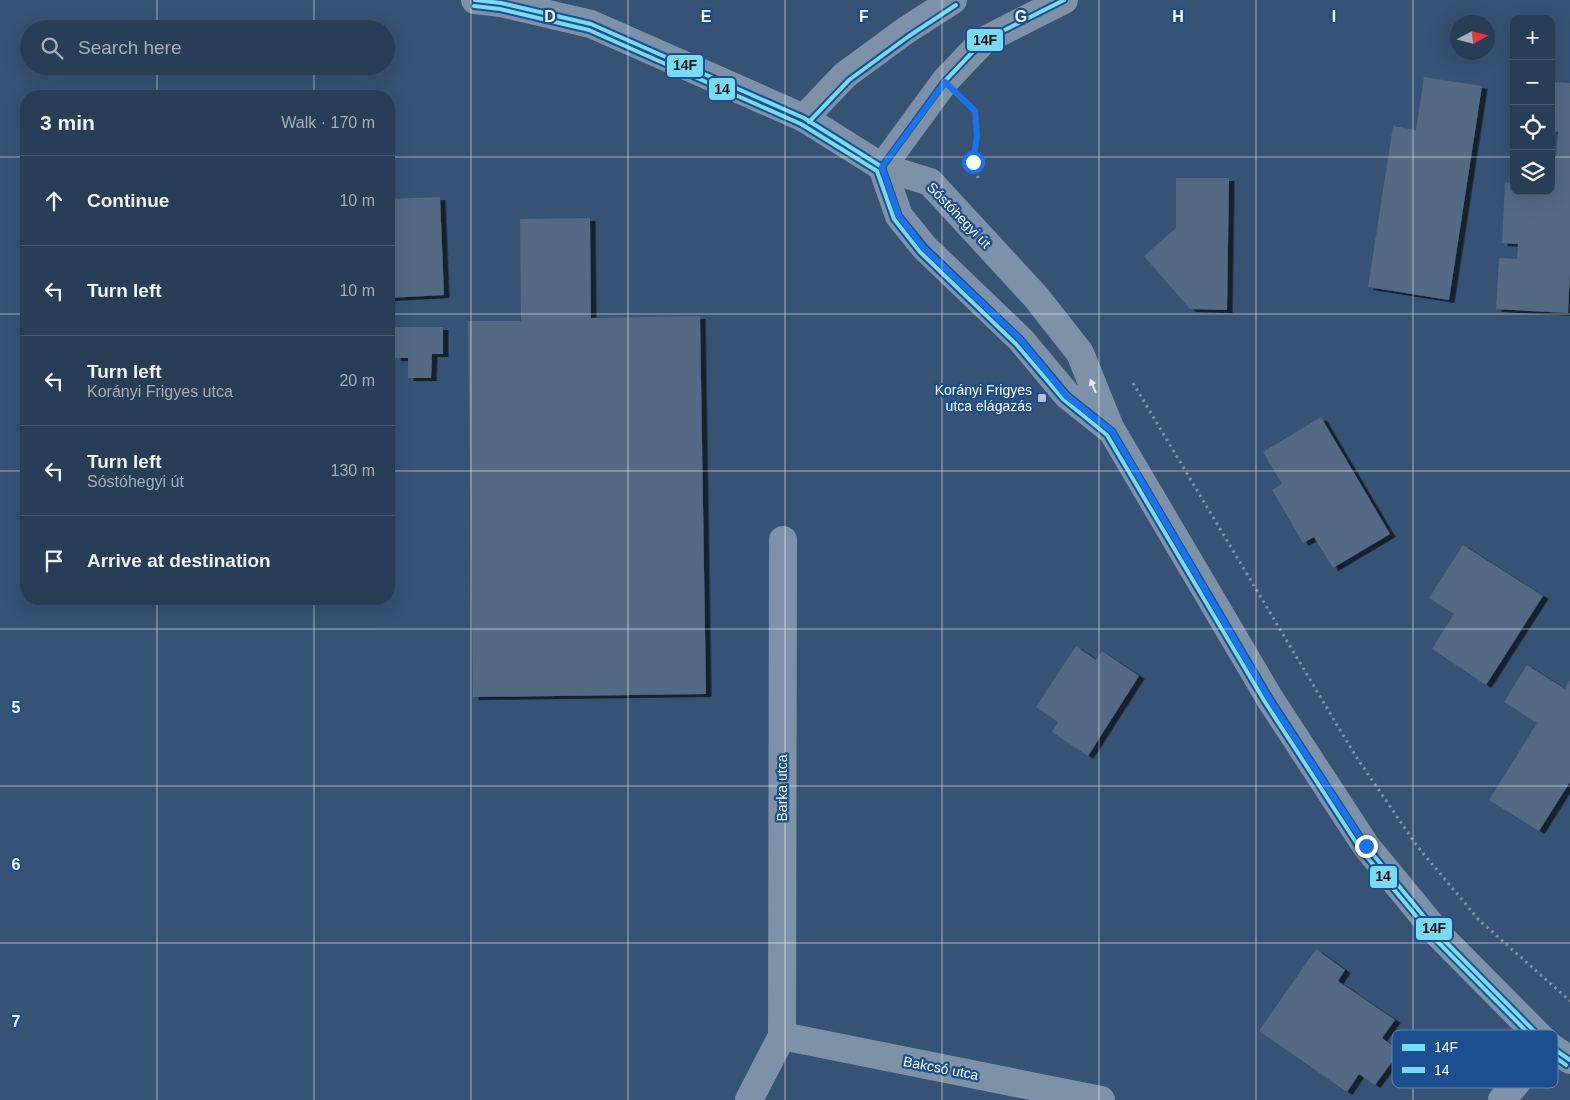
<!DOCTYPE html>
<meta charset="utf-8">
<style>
:root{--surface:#283e57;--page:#30455d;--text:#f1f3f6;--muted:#a5aeba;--line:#44576d}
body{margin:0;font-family:Arial,sans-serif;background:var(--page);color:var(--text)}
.controls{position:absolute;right:15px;top:15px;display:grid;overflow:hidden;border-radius:10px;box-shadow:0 5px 20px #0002}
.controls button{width:45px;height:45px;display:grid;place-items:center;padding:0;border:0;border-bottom:1px solid var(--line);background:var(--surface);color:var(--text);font:25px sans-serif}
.compass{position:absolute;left:1450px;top:15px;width:45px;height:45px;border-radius:50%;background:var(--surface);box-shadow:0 5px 20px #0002;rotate:83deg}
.stop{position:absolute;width:15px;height:15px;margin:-11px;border:4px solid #1a73e8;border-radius:50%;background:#fff}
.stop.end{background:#1a73e8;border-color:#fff;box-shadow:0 1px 5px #0008}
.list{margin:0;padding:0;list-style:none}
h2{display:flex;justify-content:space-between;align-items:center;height:65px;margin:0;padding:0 20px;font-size:21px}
h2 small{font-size:16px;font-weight:400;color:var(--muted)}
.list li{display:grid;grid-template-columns:32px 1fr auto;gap:15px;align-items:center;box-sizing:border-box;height:90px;padding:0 20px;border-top:1px solid var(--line)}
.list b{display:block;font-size:19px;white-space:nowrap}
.list p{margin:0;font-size:16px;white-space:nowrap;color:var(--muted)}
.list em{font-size:16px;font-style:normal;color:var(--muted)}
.icon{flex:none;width:28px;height:28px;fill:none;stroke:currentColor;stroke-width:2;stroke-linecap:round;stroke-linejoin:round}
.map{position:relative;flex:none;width:1570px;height:1100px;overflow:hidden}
.search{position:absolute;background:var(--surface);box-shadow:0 5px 20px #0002;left:20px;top:20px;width:375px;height:55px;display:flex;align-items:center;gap:12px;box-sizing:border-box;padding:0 18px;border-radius:28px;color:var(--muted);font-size:19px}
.panel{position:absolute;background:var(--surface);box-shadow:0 5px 20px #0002;left:20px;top:90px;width:375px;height:515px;border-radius:20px}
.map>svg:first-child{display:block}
</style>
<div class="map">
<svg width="1570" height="1100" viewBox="0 0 1570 1100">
<defs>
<filter id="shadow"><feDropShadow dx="5.5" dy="3" stdDeviation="0" flood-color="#0009"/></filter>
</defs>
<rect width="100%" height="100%" fill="#365274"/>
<g fill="#526984" filter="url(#shadow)">
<path d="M1424 77 1482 86 1449 300 1368 287 1393 126 1416 130Z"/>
<path d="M1551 82 1570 83V271L1568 313 1496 309 1499 258 1517 259 1518 244 1502 243 1505 182 1514 183V191H1551V157H1556L1558 132H1551Z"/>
<path d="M1176 178H1229L1227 310 1190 309 1144 256 1176 228Z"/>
<path d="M440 197 444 295 389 298V199Z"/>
<path d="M590 218 591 318 700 316 706 694 473 697 468 321H521L520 219Z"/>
<path d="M395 327H443V354H432L431 378H408V358H395Z"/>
<path d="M1321 417 1390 534 1333 568 1314 537 1303 543 1272 490 1282 484 1263 452Z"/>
<path d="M1463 545 1543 596 1486 685 1432 649 1454 614 1429 598Z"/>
<path d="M154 599H188V600L154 602Z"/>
<path d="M1076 646 1096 660 1102 651 1139 676 1088 756 1052 732 1058 722 1036 707Z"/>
<path d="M1527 665 1565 689 1570 680V782L1539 831 1489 800 1537 723 1504 702Z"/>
<path d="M1316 949 1345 970 1338 981 1395 1020 1382 1038 1400 1051 1375 1085 1359 1074 1347 1092 1259 1031Z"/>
</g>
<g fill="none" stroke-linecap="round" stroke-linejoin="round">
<g stroke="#7d92a8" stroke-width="3" stroke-dasharray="2.5 4" stroke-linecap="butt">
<path d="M971 107 975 111 977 136 973 162 979 180"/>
<path d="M1133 383 1355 755 1417 846 1479 920 1570 1001"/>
</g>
<g stroke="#7d92a8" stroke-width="28">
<path d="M882 167 899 216 925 248 1021 340 1067 395 1112 431 1270 699 1366 846 1440 936 1548 1045 1570 1060"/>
<path d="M882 167 930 182 1036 297 1080 353 1111 430"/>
<path d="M782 1036 1101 1100"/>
<path d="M749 1100 782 1036 783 540"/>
<path d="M1502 1100 1548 1045"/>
</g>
<g stroke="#7d92a8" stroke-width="28">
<path d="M475 0 501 3 591 24 804 118 882 167 945 81 983 41 1064 0"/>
<path d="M804 118 845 75 905 31 953 0"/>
</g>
<defs>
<g id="bus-1">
<path d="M475 0 501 3 591 24 804 118 882 167"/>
<path d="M882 167 899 216 925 248 1021 340 1067 395 1112 431 1270 699 1366 846 1440 936 1548 1045 1570 1060"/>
<path d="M882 167 945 81 983 41 1064 0"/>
</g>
<g id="bus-2">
<path d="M474 6 500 9 589 30 801 124 877 171 894 219 920 252 1016 344 1063 399 1107 435 1265 702 1361 850 1436 940 1544 1049 1566 1065"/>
<path d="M809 122 849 80 909 36 956 5"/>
</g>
</defs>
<use href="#bus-1" stroke="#1b4f8f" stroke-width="8"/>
<use href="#bus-2" stroke="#1b4f8f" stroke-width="8"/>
<use href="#bus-1" stroke="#78daf6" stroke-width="4"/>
<use href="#bus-2" stroke="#78daf6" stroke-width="4"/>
</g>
<defs><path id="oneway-solid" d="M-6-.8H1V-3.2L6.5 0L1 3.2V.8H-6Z" transform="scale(1.25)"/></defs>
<use fill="#e5e9ee" href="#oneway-solid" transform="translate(1093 386) rotate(-112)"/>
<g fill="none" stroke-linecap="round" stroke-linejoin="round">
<path stroke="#1a73e8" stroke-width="6" d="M973 162 977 136 975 111 945 82 882 167 899 216 924 248 1021 340 1066 396 1112 431 1270 700 1366 846"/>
</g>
<path fill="none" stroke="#fff" stroke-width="1" stroke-opacity="0.55" d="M157 0V29M314 0V29M471 0V1100M628 0V1100M785 0V1100M942 0V1100M1099 0V1100M1256 0V1100M1413 0V1100M157 66V96M314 66V96M0 157H26M389 157H1514M1551 157H1570M0 314H26M389 314H1570M0 471H26M389 471H1570M157 599V1100M314 599V1100M0 629H1570M0 786H1570M0 943H1570"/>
<rect fill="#b9c2ce" stroke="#1b4f8f" stroke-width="2" x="1037" y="393" width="10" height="10" rx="2.5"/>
<g text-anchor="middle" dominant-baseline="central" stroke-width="4.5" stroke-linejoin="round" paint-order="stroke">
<g font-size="14" fill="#fff" stroke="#1b4f8f">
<text transform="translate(959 215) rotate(46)">Sóstóhegyi út</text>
<text transform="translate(782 788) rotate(-90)">Barka utca</text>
<text transform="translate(941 1068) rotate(11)">Bakcsó utca</text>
</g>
<g font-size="14" fill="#fff" stroke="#1b4f8f" text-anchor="end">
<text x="1032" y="390">Korányi Frigyes<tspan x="1032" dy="16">utca elágazás</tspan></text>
</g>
</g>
<rect x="1392" y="1030" width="166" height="58" rx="8" fill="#1b4f8f" stroke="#5f84b1" stroke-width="1"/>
<rect x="1402" y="1044" width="23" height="7" fill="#78daf6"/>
<rect x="1402" y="1067" width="23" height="6" fill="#78daf6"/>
<g font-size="14" fill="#fff">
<text x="1434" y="1052">14F</text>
<text x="1434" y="1075">14</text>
</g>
<g font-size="16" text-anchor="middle" font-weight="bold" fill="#fff" stroke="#1b4f8f" stroke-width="4.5" stroke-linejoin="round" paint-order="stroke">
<text x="550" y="22">D</text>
<text x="706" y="22">E</text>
<text x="864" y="22">F</text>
<text x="1021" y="22">G</text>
<text x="1178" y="22">H</text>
<text x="1334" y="22">I</text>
<text x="16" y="713">5</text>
<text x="16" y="870">6</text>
<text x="16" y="1027">7</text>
</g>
<g stroke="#1b4f8f" stroke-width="2">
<rect x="966" y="28" width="38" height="24" rx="5" fill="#78daf6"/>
<rect x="666" y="54" width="38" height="24" rx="5" fill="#78daf6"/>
<rect x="708" y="77" width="28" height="24" rx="5" fill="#78daf6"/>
<rect x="1369" y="865" width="29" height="24" rx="5" fill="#78daf6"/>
<rect x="1415" y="917" width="38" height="24" rx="5" fill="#78daf6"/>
</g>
<g font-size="14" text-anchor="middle" font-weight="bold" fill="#111">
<text x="985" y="45">14F</text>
<text x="685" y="70">14F</text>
<text x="722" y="94">14</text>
<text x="1383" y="881">14</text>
<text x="1434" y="933">14F</text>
</g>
</svg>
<div class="controls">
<button>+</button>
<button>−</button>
<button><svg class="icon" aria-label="locate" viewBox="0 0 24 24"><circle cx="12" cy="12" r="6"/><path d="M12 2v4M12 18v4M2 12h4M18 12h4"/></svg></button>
<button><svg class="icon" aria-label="layers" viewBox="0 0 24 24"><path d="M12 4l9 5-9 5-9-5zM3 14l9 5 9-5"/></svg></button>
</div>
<svg class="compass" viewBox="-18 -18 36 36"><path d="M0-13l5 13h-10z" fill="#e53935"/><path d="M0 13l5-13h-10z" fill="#a5aeba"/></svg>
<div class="stop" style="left:973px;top:162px"></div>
<div class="stop end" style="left:1366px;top:846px"></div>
<div class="search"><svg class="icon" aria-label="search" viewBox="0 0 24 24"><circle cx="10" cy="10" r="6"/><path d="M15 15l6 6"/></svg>Search here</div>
<section class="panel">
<h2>3 min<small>Walk · 170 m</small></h2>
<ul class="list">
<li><svg class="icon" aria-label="ahead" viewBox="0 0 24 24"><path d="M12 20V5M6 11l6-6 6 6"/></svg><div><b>Continue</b></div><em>10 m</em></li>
<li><svg class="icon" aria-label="left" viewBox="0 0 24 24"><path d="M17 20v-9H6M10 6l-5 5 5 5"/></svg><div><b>Turn left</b></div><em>10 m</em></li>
<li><svg class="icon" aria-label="left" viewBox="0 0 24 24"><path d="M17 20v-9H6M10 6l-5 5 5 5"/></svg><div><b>Turn left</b><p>Korányi Frigyes utca</p></div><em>20 m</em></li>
<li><svg class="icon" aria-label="left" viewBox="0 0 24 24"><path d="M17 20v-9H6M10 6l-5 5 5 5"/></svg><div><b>Turn left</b><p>Sóstóhegyi út</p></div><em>130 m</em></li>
<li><svg class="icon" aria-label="arrive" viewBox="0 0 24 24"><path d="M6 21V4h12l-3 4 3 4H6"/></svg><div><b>Arrive at destination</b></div></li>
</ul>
</section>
</div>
